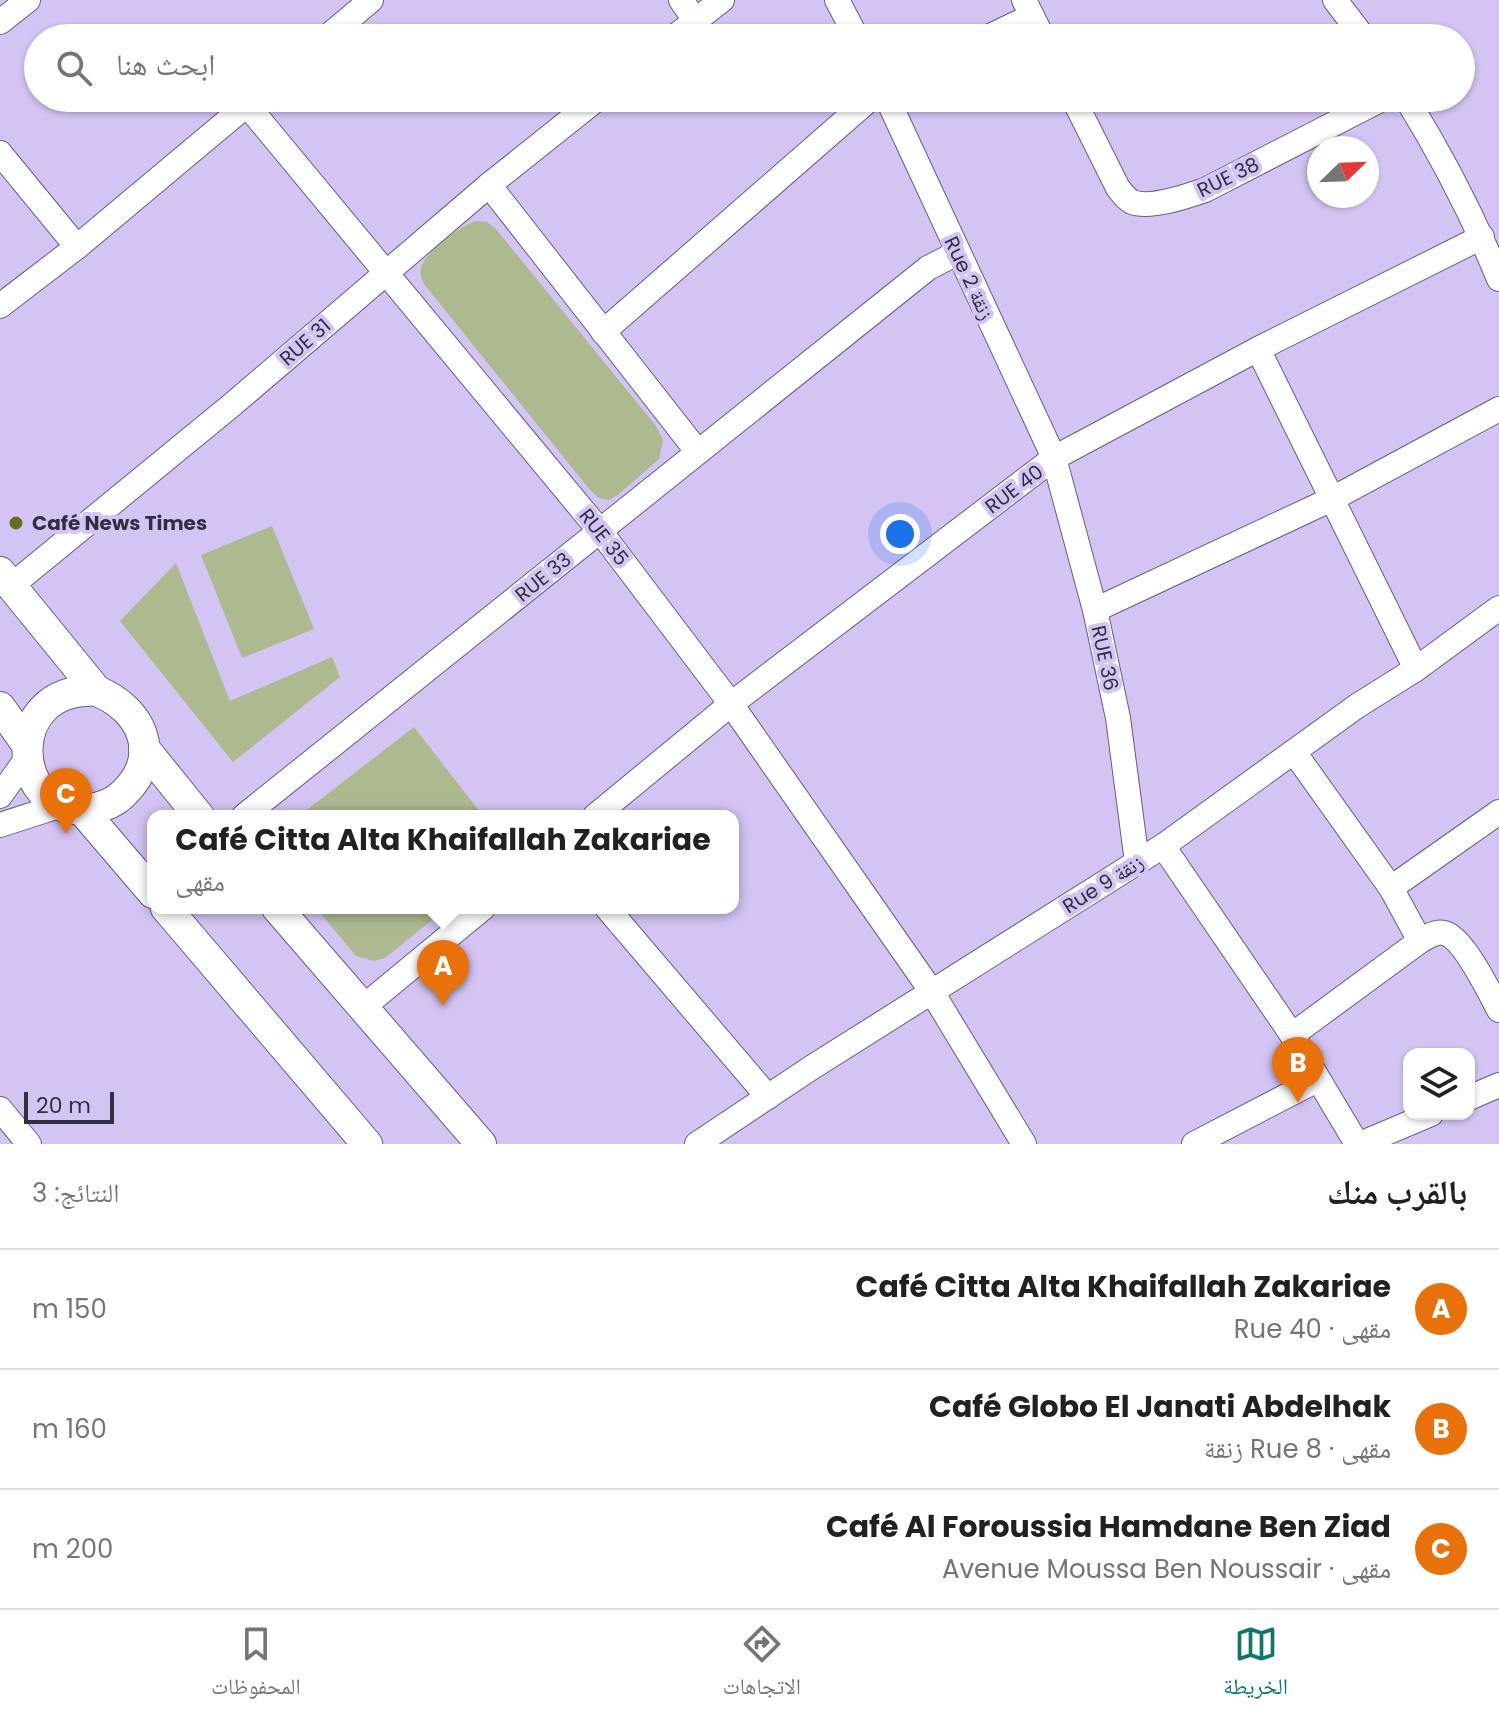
<!DOCTYPE html>
<html lang="ar">
<meta charset="utf-8">
<style>
:root{--surface:#fff;--page:#f2f2f2;--text:#202124;--muted:#757577;--line:#e0e0e0;--accent:#0f766e}
body{margin:0;font-family:Poppins,"Noto Naskh Arabic",sans-serif;background:var(--page);color:var(--text);direction:rtl}
.controls{position:absolute;right:24px;bottom:24px;display:grid;overflow:hidden;border-radius:16px;box-shadow:0 2px 6px #0004}
.controls button{width:72px;height:72px;display:grid;place-items:center;padding:0;border:0;border-bottom:2px solid var(--line);background:var(--surface);color:var(--text);font:40px sans-serif}
.compass{position:absolute;left:1307px;top:136px;width:72px;height:72px;border-radius:50%;background:var(--surface);box-shadow:0 2px 6px #0004;rotate:67deg}
.scale{position:absolute;left:24px;bottom:20px;width:90px;box-sizing:border-box;padding-left:8px;border:4px solid #342d40;border-top:0;font-size:22px;line-height:28px;white-space:nowrap;color:#342d40;-webkit-text-stroke:6px #d4c4f4;paint-order:stroke}
.you{position:absolute;left:900px;top:534px;width:28px;height:28px;margin:-20px;border:6px solid #fff;border-radius:50%;background:#1a73e8;box-shadow:0 0 0 12px #1a73e833}
.badge{display:grid;place-items:center;width:52px;height:52px;border-radius:50%;background:var(--accent);color:#fff;font-size:26px;font-weight:700}
.pin{position:absolute;translate:-50% -66px;filter:drop-shadow(0 2px 4px #0008)}
.pin::after{content:'';position:absolute;top:42px;width:28px;height:24px;background:inherit;clip-path:polygon(0 0,100% 0,50% 100%)}
.popup{position:absolute;left:147px;top:810px;width:592px;height:104px;box-sizing:border-box;display:grid;place-content:center;border-radius:16px;background:var(--surface);filter:drop-shadow(0 2px 6px #0005);font-size:26px;white-space:nowrap;color:var(--muted)}
.popup b{font-size:30px;color:var(--text)}
.popup::after{content:'';position:absolute;left:50%;top:100%;margin-left:-16px;border:16px solid transparent;border-top-color:var(--surface)}
.list{margin:0;padding:0;list-style:none}
h2{display:flex;justify-content:space-between;align-items:center;height:104px;margin:0;padding:0 32px;font-size:34px}
h2 small{font-size:26px;font-weight:400;color:var(--muted)}
.list li{display:grid;grid-template-columns:52px 1fr auto;gap:24px;align-items:center;box-sizing:border-box;height:120px;padding:0 32px;border-top:2px solid var(--line)}
.list b{display:block;font-size:30px;white-space:nowrap}
.list p{margin:0;font-size:26px;white-space:nowrap;color:var(--muted)}
.list em{font-size:26px;font-style:normal;color:var(--muted)}
.icon{flex:none;width:44px;height:44px;fill:none;stroke:currentColor;stroke-width:2;stroke-linecap:round;stroke-linejoin:round}
.map{position:relative;flex:none;width:1499px;height:1144px;overflow:hidden;direction:ltr}
.search{position:absolute;background:var(--surface);box-shadow:0 2px 6px #0004;left:24px;right:24px;top:24px;height:88px;display:flex;align-items:center;gap:20px;box-sizing:border-box;padding:0 28px;border-radius:44px;color:var(--muted);font-size:30px}
.sheet{height:464px;background:var(--surface)}
nav{display:flex;justify-content:space-around;align-items:center;box-sizing:border-box;height:112px;border-top:2px solid var(--line);background:var(--surface);font-size:22px;color:var(--muted)}
nav a{display:grid;justify-items:center;gap:4px}
nav .on{color:var(--accent)}
.map>svg:first-child{display:block}
</style>
<div class="map">
<svg width="1499" height="1144" viewBox="0 0 1499 1144">
<rect width="100%" height="100%" fill="#d4c4f4"/>
<g fill="#adb98e">
<path d="M476 221 487 222 496 229 656 426 663 440 659 459 618 495 608 500 599 498 590 490 424 284C421 277 419 272 422 265 427 251 462 225 476 221Z"/>
<path d="M272 526 314 629 242 658 201 555Z"/>
<path d="M176 563 230 701 332 657 340 677 233 762 120 621Z"/>
<path d="M414 727 483 816H299Z"/>
<path d="M316 908H447L385 958 374 961 356 956Z"/>
</g>
<g fill="none" stroke-linecap="round" stroke-linejoin="round">
<defs>
<g id="minor">
<path d="M681 0 695 20"/>
<path d="M837 0 857 38"/>
<path d="M1024 0 1043 38"/>
<path d="M1335 0 1364 38"/>
<path d="M0 22 28 0"/>
<path d="M326 38 371 0"/>
<path d="M673 38 722 0"/>
<path d="M986 38 1032 16"/>
<path d="M887 98 1054 458 1095 610 1118 718 1137 862"/>
<path d="M1073 98 1118 188C1122 193 1126 199 1132 202 1150 209 1188 196 1205 190L1384 98"/>
<path d="M1406 98C1442 156 1473 216 1499 279"/>
<path d="M247 105 600 531 731 704 932 992 1024 1144"/>
<path d="M0 153 77 247"/>
<path d="M489 185 697 451"/>
<path d="M0 306 77 247 255 98"/>
<path d="M603 332 871 98"/>
<path d="M1258 349 1416 669"/>
<path d="M11 586 233 404 489 185 598 98"/>
<path d="M1095 610 1332 499 1499 409"/>
<path d="M1294 752 1391 888 1420 941"/>
<path d="M0 796 25 761"/>
<path d="M244 816 928 268 957 253"/>
<path d="M595 816 731 704 1054 458 1258 349 1482 237"/>
<path d="M0 825 62 805"/>
<path d="M1163 846 1292 1035 1357 1144"/>
<path d="M1391 888 1499 812"/>
<path d="M607 908 768 1097"/>
<path d="M362 1008 483 908"/>
<path d="M1292 1035 1420 941C1427 937 1435 931 1444 933 1463 937 1490 993 1499 1010"/>
<path d="M1469 1098 1499 1085"/>
<path d="M0 1109 29 1144"/>
<path d="M697 1144 811 1068 1163 846 1357 706 1416 669 1499 608"/>
<path d="M1194 1144 1317 1080"/>
<path d="M1360 1144 1431 1114"/>
</g>
<g id="tertiary">
<path d="M0 572 97 691C141 709 163 754 125 792 115 803 101 808 87 809 12 816 0 686 97 691"/>
<path d="M0 707 25 742"/>
<path d="M144 748 199 816"/>
<path d="M82 810 153 893"/>
<path d="M166 908 367 1144"/>
<path d="M277 908 481 1144"/>
</g>
</defs>
<use href="#minor" stroke="#6a5b85" stroke-width="26"/>
<use href="#tertiary" stroke="#6a5b85" stroke-width="32"/>
<use href="#minor" stroke="#fff" stroke-width="24"/>
<use href="#tertiary" stroke="#fff" stroke-width="30"/>
</g>
<circle fill="#61711e" stroke="#d4c4f4" stroke-width="3" cx="16" cy="523" r="8"/>
<g text-anchor="middle" dominant-baseline="central" stroke-width="8" stroke-linejoin="round" paint-order="stroke">
<g font-size="20" fill="#342d40" stroke="#d4c4f4">
<text transform="translate(1228 177) rotate(-26)">RUE 38</text>
<text transform="translate(969 278) rotate(65)">Rue 2 زنقة</text>
<text transform="translate(305 342) rotate(-41)">RUE 31</text>
<text transform="translate(1014 489) rotate(-37)">RUE 40</text>
<text transform="translate(604 537) rotate(52)">RUE 35</text>
<text transform="translate(543 577) rotate(-39)">RUE 33</text>
<text transform="translate(1105 658) rotate(78)">RUE 36</text>
<text transform="translate(1103 884) rotate(-32)">Rue 9 زنقة</text>
</g>
<g font-size="20" font-weight="bold" fill="#342d40" stroke="#d4c4f4" text-anchor="start">
<text x="32" y="523">Café News Times</text>
</g>
</g>
</svg>
<div class="controls">
<button><svg class="icon" aria-label="layers" viewBox="0 0 24 24"><path d="M12 4l9 5-9 5-9-5zM3 14l9 5 9-5"/></svg></button>
</div>
<svg class="compass" viewBox="-18 -18 36 36"><path d="M0-13l5 13h-10z" fill="#e53935"/><path d="M0 13l5-13h-10z" fill="#757577"/></svg>
<div class="scale">20 m</div>
<div class="you"></div>
<div class="pin badge" style="left:443px;top:1006px;background:#e8710a">A</div>
<div class="popup"><b>Café Citta Alta Khaifallah Zakariae</b>مقهى</div>
<div class="pin badge" style="left:1298px;top:1103px;background:#e8710a">B</div>
<div class="pin badge" style="left:66px;top:834px;background:#e8710a">C</div>
<div class="search"><svg class="icon" aria-label="search" viewBox="0 0 24 24"><circle cx="10" cy="10" r="6"/><path d="M15 15l6 6"/></svg>ابحث هنا</div>
</div>
<section class="sheet">
<h2>بالقرب منك<small>النتائج: 3</small></h2>
<ul class="list">
<li><span class="badge" style="background:#e8710a">A</span><div><b>Café Citta Alta Khaifallah Zakariae</b><p>مقهى · Rue 40</p></div><em>150 m</em></li>
<li><span class="badge" style="background:#e8710a">B</span><div><b>Café Globo El Janati Abdelhak</b><p>مقهى · Rue 8 زنقة</p></div><em>160 m</em></li>
<li><span class="badge" style="background:#e8710a">C</span><div><b>Café Al Foroussia Hamdane Ben Ziad</b><p>مقهى · Avenue Moussa Ben Noussair</p></div><em>200 m</em></li>
</ul>
</section>
<nav>
<a class="on"><svg class="icon" aria-label="map" viewBox="0 0 24 24"><path d="M3 6l6-2 6 2 6-2v14l-6 2-6-2-6 2zM9 4v14M15 6v14"/></svg>الخريطة</a>
<a><svg class="icon" aria-label="directions" viewBox="0 0 24 24"><path d="M12 3l9 9-9 9-9-9zM9 14v-3h6M13 9l2 2-2 2"/></svg>الاتجاهات</a>
<a><svg class="icon" aria-label="saved" viewBox="0 0 24 24"><path d="M7 4h10v16l-5-4-5 4z"/></svg>المحفوظات</a>
</nav>
